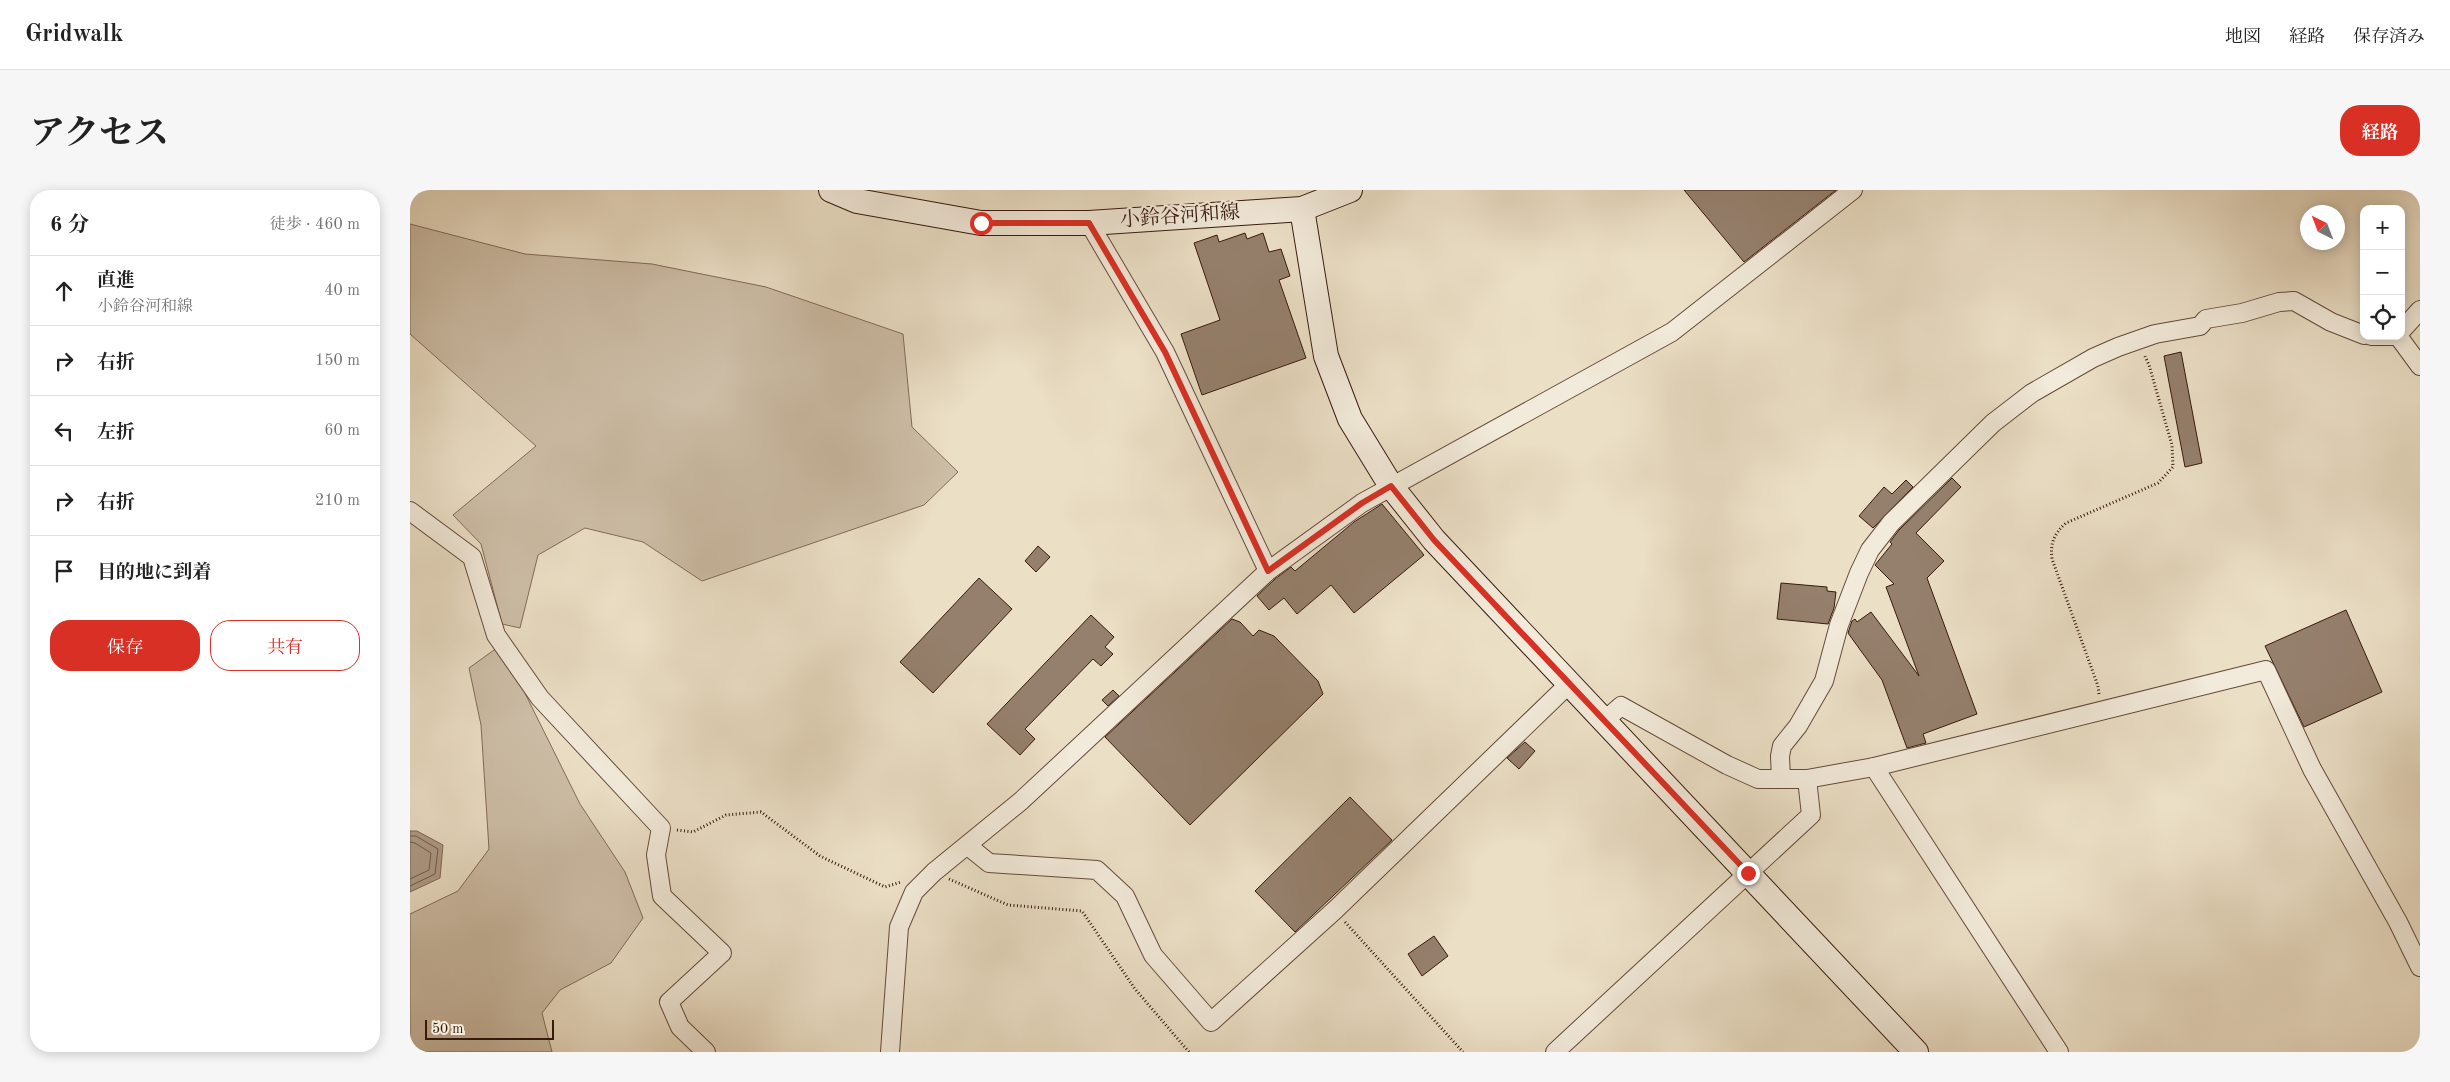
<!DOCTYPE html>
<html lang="ja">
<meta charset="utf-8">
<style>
:root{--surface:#fff;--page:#f6f6f6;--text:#222;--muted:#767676;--line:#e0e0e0;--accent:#d93025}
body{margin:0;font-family:"Old Standard TT","Noto Serif JP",serif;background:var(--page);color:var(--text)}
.controls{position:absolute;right:15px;top:15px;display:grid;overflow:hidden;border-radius:10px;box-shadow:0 2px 12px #0003}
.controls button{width:45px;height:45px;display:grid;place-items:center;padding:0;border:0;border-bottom:1px solid var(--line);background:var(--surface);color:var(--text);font:25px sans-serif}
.compass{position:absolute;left:1890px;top:15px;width:45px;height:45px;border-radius:50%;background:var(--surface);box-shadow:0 2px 12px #0003;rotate:318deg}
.scale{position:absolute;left:15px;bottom:12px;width:129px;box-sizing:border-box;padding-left:5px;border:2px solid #381a0d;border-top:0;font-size:14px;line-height:18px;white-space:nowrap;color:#381a0d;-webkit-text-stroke:4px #f2eada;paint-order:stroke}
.stop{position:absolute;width:15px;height:15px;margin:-11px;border:4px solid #d93025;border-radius:50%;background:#fff}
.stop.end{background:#d93025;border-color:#fff;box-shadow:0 1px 5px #0008}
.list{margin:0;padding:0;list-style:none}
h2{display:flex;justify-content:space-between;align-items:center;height:65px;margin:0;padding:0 20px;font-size:21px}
h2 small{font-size:16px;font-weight:400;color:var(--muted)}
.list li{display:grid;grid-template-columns:32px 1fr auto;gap:15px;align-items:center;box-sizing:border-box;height:70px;padding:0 20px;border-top:1px solid var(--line)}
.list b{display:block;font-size:19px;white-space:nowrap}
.list p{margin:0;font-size:16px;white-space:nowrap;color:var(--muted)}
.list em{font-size:16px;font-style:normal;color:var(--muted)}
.actions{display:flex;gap:10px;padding:15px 20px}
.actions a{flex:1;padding:11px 0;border:1px solid var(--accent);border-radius:20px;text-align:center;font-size:18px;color:var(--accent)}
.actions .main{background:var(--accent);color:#fff}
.icon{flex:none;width:28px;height:28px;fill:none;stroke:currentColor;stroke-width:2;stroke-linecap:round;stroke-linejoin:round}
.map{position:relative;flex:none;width:2010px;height:862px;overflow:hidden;border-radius:20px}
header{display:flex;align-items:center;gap:30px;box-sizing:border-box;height:70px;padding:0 25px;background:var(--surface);border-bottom:1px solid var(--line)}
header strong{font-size:24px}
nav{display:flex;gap:28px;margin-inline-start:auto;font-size:18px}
.intro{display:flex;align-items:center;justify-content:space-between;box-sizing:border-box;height:120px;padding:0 30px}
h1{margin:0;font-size:35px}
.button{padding:12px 22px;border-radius:20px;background:var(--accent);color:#fff;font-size:18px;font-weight:700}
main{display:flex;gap:30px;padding:0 30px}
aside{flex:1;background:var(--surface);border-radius:20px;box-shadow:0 2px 12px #0003}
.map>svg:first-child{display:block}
</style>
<header>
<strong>Gridwalk</strong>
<nav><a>地図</a><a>経路</a><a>保存済み</a></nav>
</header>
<div class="intro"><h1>アクセス</h1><a class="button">経路</a></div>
<main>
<aside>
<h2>6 分<small>徒歩 · 460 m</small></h2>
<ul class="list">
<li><svg class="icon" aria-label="ahead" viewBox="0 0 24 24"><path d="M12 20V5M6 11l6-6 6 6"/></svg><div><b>直進</b><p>小鈴谷河和線</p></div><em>40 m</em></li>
<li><svg class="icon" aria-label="right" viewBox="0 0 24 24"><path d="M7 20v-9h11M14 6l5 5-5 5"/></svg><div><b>右折</b></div><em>150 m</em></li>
<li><svg class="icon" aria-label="left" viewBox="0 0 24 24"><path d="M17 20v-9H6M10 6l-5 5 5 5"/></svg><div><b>左折</b></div><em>60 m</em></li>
<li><svg class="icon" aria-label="right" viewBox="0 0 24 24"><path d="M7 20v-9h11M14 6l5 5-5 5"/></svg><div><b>右折</b></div><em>210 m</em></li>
<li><svg class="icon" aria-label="arrive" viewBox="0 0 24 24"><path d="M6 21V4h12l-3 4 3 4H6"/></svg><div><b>目的地に到着</b></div></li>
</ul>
<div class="actions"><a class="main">保存</a><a>共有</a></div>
</aside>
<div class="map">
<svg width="2010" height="862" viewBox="0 0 2010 862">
<rect width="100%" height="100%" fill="#ebdfc6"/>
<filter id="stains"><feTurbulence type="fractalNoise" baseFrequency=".004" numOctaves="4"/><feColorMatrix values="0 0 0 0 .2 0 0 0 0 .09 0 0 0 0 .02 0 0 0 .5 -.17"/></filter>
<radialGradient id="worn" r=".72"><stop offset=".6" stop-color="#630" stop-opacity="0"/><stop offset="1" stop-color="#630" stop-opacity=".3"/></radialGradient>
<g fill="#cdbea7" stroke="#826c5a">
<path d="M0 34 115 64 242 74 356 97 493 144 502 237 548 282 514 315 292 391 233 352 175 338 128 365 110 438 92 434 71 354 43 325 126 256 0 144Z"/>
<path d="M91 455 170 614 215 682 233 728 201 773 150 800 132 823 142 862H0V724L48 701 79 659 71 535 59 478Z"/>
</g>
<path fill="#ae9c87" stroke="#7f6856" d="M0 641H7L33 655 30 688 0 702Z"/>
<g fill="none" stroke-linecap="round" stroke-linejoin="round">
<g stroke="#735b4a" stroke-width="1">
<path d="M0 646H6L28 659 25 684 0 696"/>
<path d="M0 652 5 653 21 663 19 680 0 689"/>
</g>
</g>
<g fill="#95806d" stroke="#381a0d">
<path d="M1274 0H1426L1334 72Z"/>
<path d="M835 43 837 49 853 43 859 62 871 59 880 86 869 90 896 168 792 205 771 144 810 130 784 53 807 45 809 52Z"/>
<path d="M1771 162 1792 273 1775 277 1754 166Z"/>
<path d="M1542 288 1551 297 1506 343 1534 371 1517 388 1567 524 1513 544 1516 553 1497 558 1472 490 1438 443 1442 431 1445 429 1447 432 1461 422 1509 486 1476 397 1484 394 1465 375 1482 354 1480 352 1489 340Z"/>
<path d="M1496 290 1503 297 1463 338 1449 326 1474 297 1482 304Z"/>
<path d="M972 314 1014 365 944 423 921 395 887 424 874 408 859 420 847 406 865 389 881 377 885 381 944 332Z"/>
<path d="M628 356 640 367 626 382 615 371Z"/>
<path d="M569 388 602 419 523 503 490 472Z"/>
<path d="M1371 393 1417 397V401L1426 402 1424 418 1418 434 1367 429Z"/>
<path d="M1936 420 1972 502 1894 537 1855 456Z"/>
<path d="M681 425 704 447 695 457 703 464 691 476 683 469 615 539 625 549 610 565 577 534Z"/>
<path d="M822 429 830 432 843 446 849 440 864 446 908 491 913 504 780 635 695 547Z"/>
<path d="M703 500 709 506 698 516 692 510Z"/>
<path d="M1115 552 1125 561 1109 579 1097 568Z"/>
<path d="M940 607 982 650 885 742 845 701Z"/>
<path d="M1024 746 1038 766 1012 786 998 764Z"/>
</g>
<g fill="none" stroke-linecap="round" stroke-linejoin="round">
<defs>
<g id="street">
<path d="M679 33 755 162 858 381"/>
<path d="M1991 141 2010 120"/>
<path d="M1961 146H1986"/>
<path d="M1988 146 2010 176"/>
<path d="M0 321 62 367 86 445 130 508 251 638 246 665 252 706 312 763 259 812 270 837 296 862"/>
<path d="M1195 530 1211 516 1317 575 1348 589H1397L1464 577 1856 480 1902 579 1988 732 2010 777"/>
<path d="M1464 577 1649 862"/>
<path d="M1371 589 1370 566 1372 556 1388 536 1414 491 1429 435 1449 383 1460 360 1481 333 1583 233 1622 203 1683 168 1708 157 1745 144 1790 136 1796 129 1832 123 1869 112 1884 111 1921 132 1954 145"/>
<path d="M558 656 579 673 687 680 715 706 743 765 801 832 925 720 1160 493"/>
<path d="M480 862 489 737 504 702 524 682 611 611 858 381 952 313 1262 142 1443 0"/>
<path d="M1145 862 1401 625 1397 589"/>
</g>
<g id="secondary">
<path d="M421 0 447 11 571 33H679L892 19 940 0"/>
<path d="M892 19 916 166 940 229 981 296 1024 350 1506 862"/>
</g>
</defs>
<use href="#street" stroke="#654b3b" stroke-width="20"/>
<use href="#secondary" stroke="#381a0d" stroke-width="26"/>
<g stroke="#381a0d" stroke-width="3" stroke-dasharray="1 2.5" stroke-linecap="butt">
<path d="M1689 504 1688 496 1642 369C1640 353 1644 344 1656 333L1748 293 1763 277 1762 255 1739 175 1734 164"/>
<path d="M267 640 283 642 316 625 351 622 410 666 475 697 491 692"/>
<path d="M539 689 598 715 672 721 725 799 779 862"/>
<path d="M935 732 1053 862"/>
</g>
<use href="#street" stroke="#f2eada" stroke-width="18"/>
<use href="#secondary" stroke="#f2eada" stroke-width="24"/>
</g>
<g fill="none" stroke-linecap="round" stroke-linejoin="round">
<path stroke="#d93025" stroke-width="6" d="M571 33H679L755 162 858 381 952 313 981 296 1024 350 1338 683"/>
</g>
<g text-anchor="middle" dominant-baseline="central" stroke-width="4.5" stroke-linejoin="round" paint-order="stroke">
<g font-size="20" fill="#381a0d" stroke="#f2eada">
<text transform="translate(770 27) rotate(-4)">小鈴谷河和線</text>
</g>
</g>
<rect width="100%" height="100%" filter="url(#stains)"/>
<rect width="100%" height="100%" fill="url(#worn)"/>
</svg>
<div class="controls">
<button>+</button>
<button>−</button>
<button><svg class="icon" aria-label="locate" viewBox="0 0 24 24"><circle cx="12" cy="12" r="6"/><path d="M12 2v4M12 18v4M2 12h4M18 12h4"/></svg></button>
</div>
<svg class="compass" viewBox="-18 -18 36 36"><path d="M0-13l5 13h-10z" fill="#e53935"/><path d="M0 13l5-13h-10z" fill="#767676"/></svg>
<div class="scale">50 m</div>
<div class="stop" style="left:571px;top:33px"></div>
<div class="stop end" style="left:1338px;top:683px"></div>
</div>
</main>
